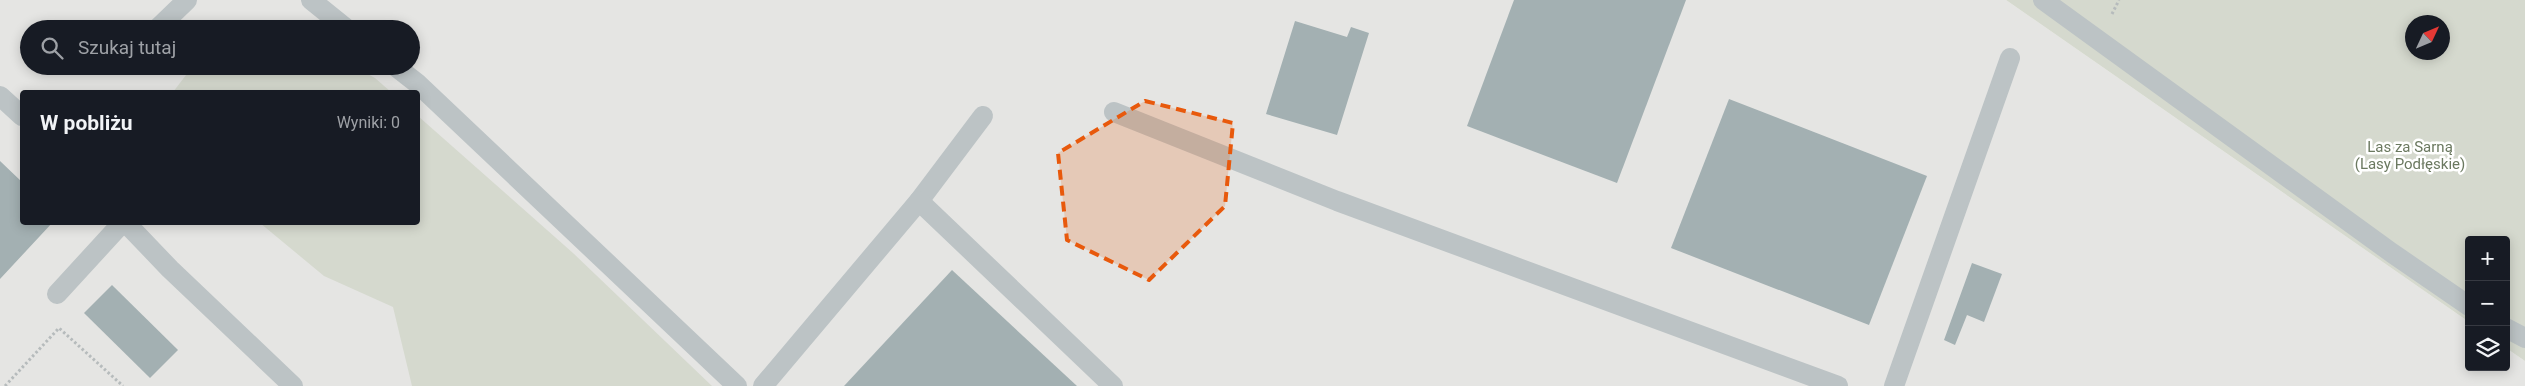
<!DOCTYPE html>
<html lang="pl">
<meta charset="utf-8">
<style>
:root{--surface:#171b24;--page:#20242c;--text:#f1f3f6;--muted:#9ea1a6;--line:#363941}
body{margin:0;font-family:Roboto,sans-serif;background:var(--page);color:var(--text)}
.controls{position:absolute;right:15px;bottom:15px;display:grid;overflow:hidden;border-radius:5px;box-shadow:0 2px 12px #0003}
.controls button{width:45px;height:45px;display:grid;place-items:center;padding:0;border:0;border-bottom:1px solid var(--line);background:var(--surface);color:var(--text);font:25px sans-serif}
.compass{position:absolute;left:2405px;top:15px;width:45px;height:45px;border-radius:50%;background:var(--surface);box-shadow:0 2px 12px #0003;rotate:46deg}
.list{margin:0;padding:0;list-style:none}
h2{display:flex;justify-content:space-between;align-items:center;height:65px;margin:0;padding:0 20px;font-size:21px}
h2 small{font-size:16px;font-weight:400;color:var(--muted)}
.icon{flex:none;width:28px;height:28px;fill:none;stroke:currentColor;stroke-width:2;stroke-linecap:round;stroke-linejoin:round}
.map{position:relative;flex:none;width:2525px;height:386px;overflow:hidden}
.search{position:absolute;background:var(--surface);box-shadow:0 2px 12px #0003;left:20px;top:20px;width:400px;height:55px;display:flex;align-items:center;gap:12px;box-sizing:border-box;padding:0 18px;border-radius:28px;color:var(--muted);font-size:19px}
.panel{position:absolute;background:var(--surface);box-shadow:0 2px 12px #0003;left:20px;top:90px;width:400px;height:135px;border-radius:5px}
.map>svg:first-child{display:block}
</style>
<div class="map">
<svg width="2525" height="386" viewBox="0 0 2525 386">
<rect width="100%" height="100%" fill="#f4f3ef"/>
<path fill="#e5e5e3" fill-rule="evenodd" d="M0 0H2006L2469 322V367H2506V348L2525 361V386H0ZM29 29H411V66H29ZM22 92H418V222H22Z"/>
<g fill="#d5d9ce" fill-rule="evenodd">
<path d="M2006 0H2525V361L2506 348V240H2469V322ZM2412 22H2442V52H2412Z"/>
<path d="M268 20 284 29H222L223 27Z"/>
<path d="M193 66H353L375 78 391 92H173Z"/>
<path d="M418 116 573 253 712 386H412L393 307 324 276 260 223 418 222Z"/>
</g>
<g fill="#a3b0b2">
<path d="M1514 0H1686L1617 183 1467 126Z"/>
<path d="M1295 21 1347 37 1351 27 1369 33 1337 135 1266 114Z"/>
<path d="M1729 99 1927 176 1869 325 1671 248Z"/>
<path d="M0 161 22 182V222H53L0 279Z"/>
<path d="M1972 263 2002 274 1984 322 1967 315 1955 345 1944 340Z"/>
<path d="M952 270 1077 386H844Z"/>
<path d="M112 285 178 350 150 378 84 313Z"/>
</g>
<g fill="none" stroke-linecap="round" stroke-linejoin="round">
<g stroke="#b6bbbc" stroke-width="3" stroke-dasharray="2.5 2.5" stroke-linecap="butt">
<path d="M2112 14 2119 0"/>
<path d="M5 386 59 328 123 386"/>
</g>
<g stroke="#bcc3c5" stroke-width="20">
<path d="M311 0 347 29"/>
<path d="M2043 0 2392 253 2469 306"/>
<path d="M157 29 187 0"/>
<path d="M395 66 418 84 737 386"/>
<path d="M0 96 22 116"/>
<path d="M1114 112 1337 201 1838 386"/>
<path d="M919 201 983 116"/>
<path d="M125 222 170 269 293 386"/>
<path d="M57 294 123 222"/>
<path d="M2506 328 2525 338"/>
<path d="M763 386 919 201 1113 386"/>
<path d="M1894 386 2010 58"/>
</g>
</g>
<path fill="#e8590c" fill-opacity="0.2" stroke="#e8590c" stroke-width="4" stroke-dasharray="10 6" stroke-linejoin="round" d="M1145 101 1233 123 1225 206 1149 280 1067 240 1058 153Z"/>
<g text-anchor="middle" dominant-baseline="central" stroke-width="5" stroke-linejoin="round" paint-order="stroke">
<g font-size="15" fill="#6b7960" stroke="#fff">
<text x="2410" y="147">Las za Sarną<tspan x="2410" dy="17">(Lasy Podłęskie)</tspan></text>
</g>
</g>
</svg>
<div class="controls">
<button>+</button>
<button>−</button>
<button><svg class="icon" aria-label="layers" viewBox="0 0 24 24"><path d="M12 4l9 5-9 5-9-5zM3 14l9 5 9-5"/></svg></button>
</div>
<svg class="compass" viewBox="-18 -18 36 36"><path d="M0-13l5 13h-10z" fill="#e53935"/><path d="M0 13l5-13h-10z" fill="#9ea1a6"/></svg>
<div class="search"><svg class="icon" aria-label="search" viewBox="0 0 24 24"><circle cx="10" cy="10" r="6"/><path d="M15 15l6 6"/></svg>Szukaj tutaj</div>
<section class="panel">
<h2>W pobliżu<small>Wyniki: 0</small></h2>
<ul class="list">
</ul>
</section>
</div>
